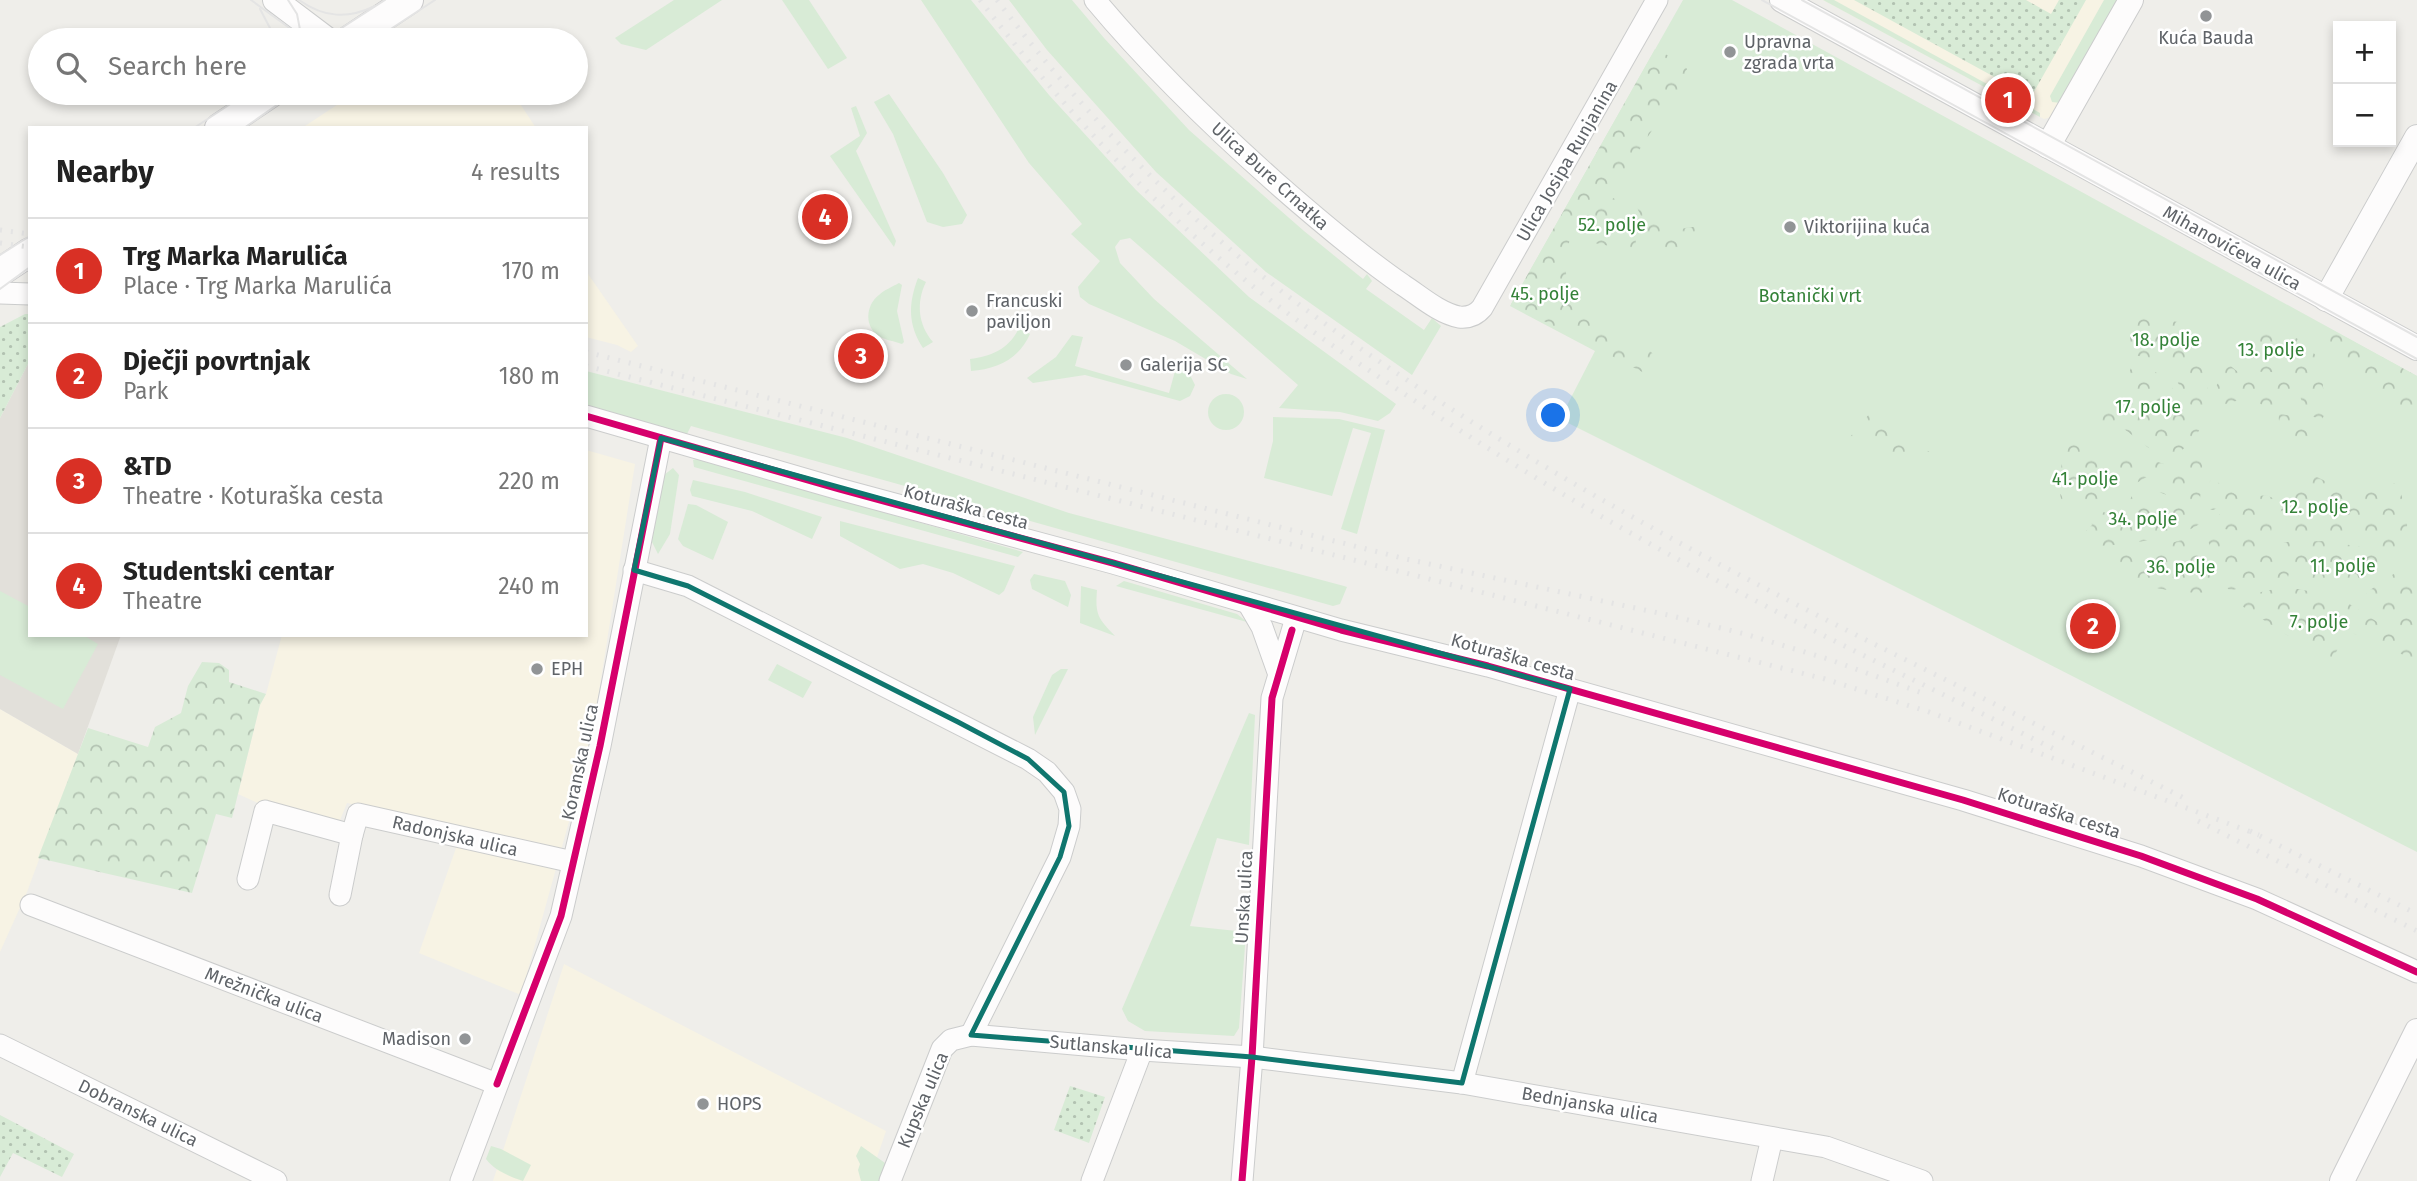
<!DOCTYPE html>
<meta charset="utf-8">
<style>
:root{--surface:#fff;--page:#f2f2f2;--text:#222;--muted:#767676;--line:#e0e0e0;--accent:#d93025}
body{margin:0;font-family:"Fira Sans",sans-serif;background:var(--page);color:var(--text)}
.controls{position:absolute;right:21px;top:21px;display:grid;overflow:hidden;border-radius:0px;box-shadow:0 4px 10px #0003}
.controls button{width:63px;height:63px;display:grid;place-items:center;padding:0;border:0;border-bottom:2px solid var(--line);background:var(--surface);color:var(--text);font:35px sans-serif}
.you{position:absolute;left:1554px;top:416px;width:24px;height:24px;margin:-18px;border:5px solid #fff;border-radius:50%;background:#1a73e8;box-shadow:0 0 0 10px #1a73e833}
.badge{display:grid;place-items:center;width:46px;height:46px;border-radius:50%;background:var(--accent);color:#fff;font-size:23px;font-weight:700}
.pin{position:absolute;translate:-50% -50%;border:4px solid #fff;box-shadow:0 2px 7px #0006}
.list{margin:0;padding:0;list-style:none}
h2{display:flex;justify-content:space-between;align-items:center;height:91px;margin:0;padding:0 28px;font-size:30px}
h2 small{font-size:23px;font-weight:400;color:var(--muted)}
.list li{display:grid;grid-template-columns:46px 1fr auto;gap:21px;align-items:center;box-sizing:border-box;height:105px;padding:0 28px;border-top:2px solid var(--line)}
.list b{display:block;font-size:26px;white-space:nowrap}
.list p{margin:0;font-size:23px;white-space:nowrap;color:var(--muted)}
.list em{font-size:23px;font-style:normal;color:var(--muted)}
.icon{flex:none;width:38px;height:38px;fill:none;stroke:currentColor;stroke-width:2;stroke-linecap:round;stroke-linejoin:round}
.map{position:relative;flex:none;width:2417px;height:1181px;overflow:hidden}
.search{position:absolute;background:var(--surface);box-shadow:0 4px 10px #0003;left:28px;top:28px;width:560px;height:77px;display:flex;align-items:center;gap:18px;box-sizing:border-box;padding:0 24px;border-radius:38px;color:var(--muted);font-size:26px}
.panel{position:absolute;background:var(--surface);box-shadow:0 4px 10px #0003;left:28px;top:126px;width:560px;height:511px;border-radius:0px}
.map>svg:first-child{display:block}
</style>
<div class="map">
<svg width="2417" height="1181" viewBox="0 0 2417 1181">
<defs>
<pattern id="forest-crowns" width="20" height="18" patternUnits="userSpaceOnUse" patternTransform="scale(1.75)"><rect width="20" height="18" fill="#d8ebd6"/><path d="M2 6a3 3 0 1 1 6 0M12 15a3 3 0 1 1 6 0" fill="none" stroke="#b2c2b1"/></pattern>
<pattern id="park-dots" width="8" height="8" patternUnits="userSpaceOnUse" patternTransform="scale(1.75)"><rect width="8" height="8" fill="#d8ebd6"/><path d="M2 2h.1M6 6h.1" fill="none" stroke="#b2c2b1" stroke-width="1.8" stroke-linecap="round"/></pattern>
</defs>
<rect width="100%" height="100%" fill="#efeeea"/>
<g fill="#f7f3e4">
<path d="M1823 0H2120L2051 117 2044 119Z"/>
<path d="M355 93H513L536 128H302Z"/>
<path d="M586 271 638 346 631 352 617 345 586 337Z"/>
<path d="M586 450 635 464 591 742 521 995 419 953 462 831 426 820 347 803 340 820 262 805 238 794 260 705 266 694 282 635H586Z"/>
<path d="M0 709 78 754 27 892 0 952Z"/>
<path d="M564 964 886 1131 869 1181H493Z"/>
</g>
<path fill="#e2e0da" d="M30 360V635H121L78 754 0 709V418Z"/>
<g fill="#d8ebd6">
<path d="M674 0H722L646 50 621 44 615 38Z"/>
<path d="M782 0H809L847 58 828 69Z"/>
<path d="M921 0H971L1049 95 1136 190 1249 297 1396 404 1390 413 1378 421 1340 412 1279 408 1298 385 1130 238 1120 240 1115 247 1120 263 1154 299 1247 379 1231 374 1175 341 1089 304 1080 297 1078 287 1100 261 1071 234 1082 224 1029 163Z"/>
<path d="M1009 0H1072L1104 38 1189 130 1304 231 1363 279 1367 274 1372 281 1366 289 1424 330 1432 318 1441 326 1412 375 1266 272 1156 172 1047 50Z"/>
<path d="M1683 0H1732L2417 376V852L1974 626 1560 419 1595 351 1510 306Z"/>
<path d="M1823 0H1834L2040 113V117Z"/>
<path d="M2104 0H2120L2061 103 2052 102 2050 96Z"/>
<path d="M889 94 943 173 967 215 962 224 943 227 927 222 893 134 874 102Z"/>
<path d="M856 106 867 133 856 151 896 241 894 247 830 156 860 136 851 108Z"/>
<path d="M918 278 926 282C916 302 918 325 933 342L923 348C908 325 908 304 918 278Z"/>
<path d="M899 283 902 285 897 311 904 342 902 344C894 341 883 340 876 334 864 323 867 304 879 295 884 290 892 287 899 283Z"/>
<path d="M1019 328 1030 334C1019 359 997 369 971 371L970 359C992 356 1009 349 1019 328Z"/>
<path d="M1072 335 1083 337 1075 366 1169 393 1177 364 1185 365 1195 385 1190 396 1180 401 1085 375 1033 383 1027 378 1056 357Z"/>
<path d="M586 371 847 438 1069 513 1344 586 1347 587 1340 604 1333 606 691 426 686 436 586 407Z"/>
<circle cx="1226" cy="412" r="18"/>
<path d="M1273 417 1339 419 1385 430 1357 534 1341 529 1371 433 1353 428 1332 496 1264 478 1273 441Z"/>
<path d="M696 459 1023 552 1018 557 694 467 693 460Z"/>
<path d="M673 468 679 475 670 534 658 554 652 542 654 508 664 475Z"/>
<path d="M693 480 745 492 822 517 812 539 752 511 692 496 690 490Z"/>
<path d="M688 504 696 505 728 522 713 560 683 546 678 539Z"/>
<path d="M840 521 1015 566 1004 591 999 595 953 573 923 564 900 569 840 536Z"/>
<path d="M1034 574 1065 581 1071 595 1068 607 1032 589 1030 580Z"/>
<path d="M1124 581 1237 614 1247 622 1116 586Z"/>
<path d="M1081 586 1097 590C1095 615 1098 618 1115 636L1080 623Z"/>
<path d="M0 591 30 607V635H83L98 644 63 709 0 675Z"/>
<path d="M777 664 812 682 803 698 768 680Z"/>
<path d="M1061 669H1068L1035 735 1033 717 1052 675Z"/>
<path d="M1249 713 1255 715 1249 845 1217 838 1190 926 1246 932 1239 1028 1234 1036 1145 1031 1128 1021 1122 1009Z"/>
<path d="M491 1146 501 1149 531 1165 523 1181C510 1177 494 1170 486 1159Z"/>
<path d="M861 1146 885 1163 882 1181H861L858 1170 860 1164 856 1156Z"/>
</g>
<g fill="url(#forest-crowns)">
<path d="M1655 49 1681 62 1687 69 1686 78C1665 108 1647 141 1624 171 1612 186 1594 197 1583 213 1563 242 1557 284 1583 311 1591 320 1601 330 1611 335 1626 343 1649 343 1657 360L1650 376 1511 304Z"/>
<path d="M1611 197C1634 208 1635 223 1636 247L1626 249 1578 240 1591 216Z"/>
<path d="M1642 199 1664 225 1678 230 1689 227H1697L1703 236C1696 250 1671 251 1657 254L1649 250 1643 221 1635 203Z"/>
<path d="M2131 315 2178 322 2208 363 2210 371 2205 407 2199 408 2189 404C2169 369 2177 360 2131 355L2129 316Z"/>
<path d="M2325 326 2417 376V420L2376 388 2323 341 2319 337Z"/>
<path d="M2272 328C2289 332 2315 346 2320 365 2323 373 2322 384 2324 393 2326 404 2329 409 2322 419L2306 415 2295 380C2281 365 2259 379 2238 365L2236 353C2243 339 2256 331 2272 328Z"/>
<path d="M2133 363 2145 366 2162 376 2169 382 2182 404 2203 417C2202 434 2187 446 2174 457 2141 454 2133 424 2101 421L2100 418 2124 385Z"/>
<path d="M2226 364H2229C2246 383 2265 377 2287 382L2291 386 2293 406C2271 414 2257 398 2236 401 2230 402 2224 405 2219 406L2215 404 2216 387Z"/>
<path d="M1870 413C1880 420 1889 432 1902 439 1914 445 1924 447 1934 455V459C1907 459 1876 450 1851 439L1850 437Z"/>
<path d="M2279 414C2293 415 2312 420 2317 432L2302 458C2288 453 2277 429 2279 414Z"/>
<path d="M2075 438C2083 440 2084 443 2089 448 2102 462 2119 464 2137 455L2164 464 2159 470C2134 484 2094 510 2065 507 2054 494 2061 447 2075 438Z"/>
<path d="M2195 446 2199 448 2203 472 2199 507 2148 488 2147 486 2178 464Z"/>
<path d="M2305 471 2339 488 2338 491 2348 494 2350 491 2371 490 2395 483C2401 487 2400 491 2402 497 2410 519 2409 536 2397 556 2385 554 2376 541 2364 537 2337 530 2307 540 2280 534 2277 513 2286 483 2305 471Z"/>
<path d="M2214 480 2238 496 2239 499 2213 510 2209 509 2210 481Z"/>
<path d="M2266 495 2275 499 2271 533 2269 534 2215 528 2210 523 2213 518 2254 497Z"/>
<path d="M2132 496 2158 501 2197 513 2200 516V523C2188 537 2112 547 2092 546L2083 534 2092 525 2090 519 2094 512 2122 513Z"/>
<path d="M2209 531 2266 541 2274 545 2289 573 2288 577 2232 590 2228 589 2208 541 2207 534Z"/>
<path d="M2193 537H2197L2199 540 2219 585V591C2186 597 2124 587 2102 560V555L2107 553 2145 550Z"/>
<path d="M2324 541 2368 548 2389 560V566L2371 578 2345 588 2301 577 2295 570 2282 545 2284 542Z"/>
<path d="M2401 569 2417 582V634L2396 625 2364 602V597L2370 590Z"/>
<path d="M2298 589C2314 592 2331 595 2346 602 2370 616 2390 633 2417 643V662L2374 640 2348 632 2332 659 2285 634 2239 604 2242 597 2269 590Z"/>
<path d="M202 662 219 663 229 670V682L266 694 260 705 232 818 216 814 192 893 38 858 88 728 148 747 155 727 181 713 188 686Z"/>
</g>
<g fill="url(#park-dots)">
<path d="M1854 0H2026L2051 14 2059 0H2086L2031 97Z"/>
<path d="M25 314H30V360L0 418V327Z"/>
<path d="M1070 1086 1105 1097 1089 1143 1054 1130Z"/>
<path d="M0 1115 74 1154 62 1177 13 1153 0 1177Z"/>
</g>
<g fill="none" stroke-linecap="round" stroke-linejoin="round">
<defs>
<g id="minor">
<path d="M1095 0C1150 66 1211 125 1275 182 1316 218 1358 254 1403 285 1420 296 1439 313 1459 317 1468 318 1476 315 1482 308L1657 0"/>
<path d="M0 293 30 294"/>
<path d="M586 416 839 489 1113 563 1341 630 1488 666 1963 800 2141 856 2257 899 2417 972"/>
<path d="M634 570 688 586 1028 759 1047 772 1064 792 1070 809 1069 826 1060 857 971 1035"/>
<path d="M1248 603 1262 627 1278 672"/>
<path d="M248 879 265 811 352 835 358 814 573 862"/>
<path d="M340 895 352 835"/>
<path d="M31 905 497 1084"/>
<path d="M0 1045 276 1181"/>
<path d="M1462 1083 1570 689"/>
<path d="M461 1181 561 916 600 746 661 438"/>
<path d="M890 1181 942 1049 951 1040 971 1035 1142 1050 1252 1057 1462 1083 1826 1147 1922 1181"/>
<path d="M1092 1181 1142 1050"/>
<path d="M1242 1181 1252 1057 1272 698 1296 618"/>
<path d="M1762 1181 1772 1138"/>
</g>
<g id="tertiary">
<path d="M275 0 328 40"/>
<path d="M1782 0 2417 348"/>
<path d="M2048 146 2131 0"/>
<path d="M2326 299 2417 137"/>
<path d="M2342 1181 2417 1031"/>
</g>
<g id="secondary">
<path d="M349 40 409 0"/>
<path d="M219 128 271 93"/>
<path d="M0 272 30 252"/>
</g>
</defs>
<use href="#minor" stroke="#cbcccc" stroke-width="23"/>
<use href="#tertiary" stroke="#cbcccc" stroke-width="26"/>
<use href="#secondary" stroke="#cacacb" stroke-width="30"/>
<use href="#minor" stroke="#fdfcfc" stroke-width="21"/>
<use href="#tertiary" stroke="#fdfcfc" stroke-width="24"/>
<use href="#secondary" stroke="#fdfcfc" stroke-width="28"/>
<g stroke="#e4e4e4" stroke-width="2">
<path d="M251 0 291 29 315 40"/>
<path d="M288 0 297 14 302 40"/>
<path d="M299 0C324 18 348 19 375 6"/>
<path d="M1762 0 2417 359"/>
<path d="M1802 0 2417 337"/>
<path d="M260 9 270 28 272 40"/>
<path d="M323 40 385 0"/>
<path d="M374 40 435 0"/>
<path d="M194 128 247 93"/>
<path d="M244 128 294 93"/>
<path d="M0 255 30 236"/>
<path d="M0 289 30 267"/>
</g>
<g stroke="#e4e4e4" stroke-width="5" stroke-dasharray="2 9" stroke-linecap="butt">
<path d="M980 0C1059 103 1149 202 1250 284 1303 327 1361 365 1418 403 1492 452 1567 498 1645 541 1778 616 1917 681 2054 749"/>
<path d="M997 0C1064 89 1140 171 1224 244 1295 306 1374 359 1453 410 1686 559 1938 674 2184 798"/>
<path d="M0 230 30 234"/>
<path d="M0 243 30 247"/>
<path d="M586 352 1406 559 1668 615 1745 634 1828 659 1922 693"/>
<path d="M586 366 1825 679 1929 712 2259 835"/>
<path d="M2198 821 2417 931"/>
<path d="M2250 831 2417 914"/>
</g>
<defs>
<g id="cycleway">
<path d="M586 416 839 489 1113 563 1341 630 1488 666 1963 800 2141 856 2257 899 2417 972"/>
<path d="M497 1084 561 916 600 746 661 438"/>
<path d="M1242 1181 1252 1057 1272 698 1292 630"/>
</g>
</defs>
<use href="#cycleway" stroke="#fff" stroke-width="11"/>
<use href="#cycleway" stroke="#d6006c" stroke-width="7"/>
</g>
<path fill="none" stroke="#0f766e" stroke-width="5" stroke-linejoin="round" d="M661 438 1570 689 1462 1083 1252 1057 971 1035 1060 857 1069 826 1064 792 1028 759 958 722 688 586 634 570Z"/>
<g fill="#919496" stroke="#fff" stroke-width="2.5">
<circle cx="2206" cy="16" r="7"/>
<circle cx="1730" cy="52" r="7"/>
<circle cx="1790" cy="227" r="7"/>
<circle cx="972" cy="311" r="7"/>
<circle cx="1126" cy="365" r="7"/>
<circle cx="537" cy="669" r="7"/>
<circle cx="465" cy="1039" r="7"/>
<circle cx="703" cy="1104" r="7"/>
</g>
<g text-anchor="middle" dominant-baseline="central" stroke-width="5" stroke-linejoin="round" paint-order="stroke">
<g font-size="18" fill="#5f6368" stroke="#fff" text-anchor="start">
<text x="2206" y="38" text-anchor="middle">Kuća Bauda</text>
<text x="1744" y="42">Upravna<tspan x="1744" dy="21">zgrada vrta</tspan></text>
<text x="1804" y="227">Viktorijina kuća</text>
<text x="986" y="301">Francuski<tspan x="986" dy="21">paviljon</tspan></text>
<text x="1140" y="365">Galerija SC</text>
<text x="551" y="669">EPH</text>
<text x="451" y="1039" text-anchor="end">Madison</text>
<text x="717" y="1104">HOPS</text>
</g>
<g font-size="18" fill="#5f6368" stroke="#fff">
<text transform="translate(1567 161) rotate(-60)">Ulica Josipa Runjanina</text>
<text transform="translate(1270 176) rotate(42)">Ulica Đure Crnatka</text>
<text transform="translate(2232 248) rotate(29)">Mihanovićeva ulica</text>
<text transform="translate(966 507) rotate(15)">Koturaška cesta</text>
<text transform="translate(1513 657) rotate(16)">Koturaška cesta</text>
<text transform="translate(580 762) rotate(-78)">Koranska ulica</text>
<text transform="translate(2059 813) rotate(18)">Koturaška cesta</text>
<text transform="translate(455 836) rotate(13)">Radonjska ulica</text>
<text transform="translate(1244 897) rotate(-87)">Unska ulica</text>
<text transform="translate(264 995) rotate(21)">Mrežnička ulica</text>
<text transform="translate(1111 1047) rotate(5)">Sutlanska ulica</text>
<text transform="translate(923 1100) rotate(-67)">Kupska ulica</text>
<text transform="translate(1590 1105) rotate(10)">Bednjanska ulica</text>
<text transform="translate(138 1113) rotate(26)">Dobranska ulica</text>
</g>
<g font-size="18" fill="#348238" stroke="#fff">
<text x="1612" y="225">52. polje</text>
<text x="1545" y="294">45. polje</text>
<text x="1810" y="296">Botanički vrt</text>
<text x="2166" y="340">18. polje</text>
<text x="2271" y="350">13. polje</text>
<text x="2148" y="407">17. polje</text>
<text x="2085" y="479">41. polje</text>
<text x="2315" y="507">12. polje</text>
<text x="2143" y="519">34. polje</text>
<text x="2343" y="566">11. polje</text>
<text x="2181" y="567">36. polje</text>
<text x="2319" y="622">7. polje</text>
</g>
</g>
</svg>
<div class="controls">
<button>+</button>
<button>−</button>
</div>
<div class="you"></div>
<div class="pin badge" style="left:2008px;top:100px">1</div>
<div class="pin badge" style="left:2093px;top:626px">2</div>
<div class="pin badge" style="left:861px;top:356px">3</div>
<div class="pin badge" style="left:825px;top:217px">4</div>
<div class="search"><svg class="icon" aria-label="search" viewBox="0 0 24 24"><circle cx="10" cy="10" r="6"/><path d="M15 15l6 6"/></svg>Search here</div>
<section class="panel">
<h2>Nearby<small>4 results</small></h2>
<ul class="list">
<li><span class="badge">1</span><div><b>Trg Marka Marulića</b><p>Place · Trg Marka Marulića</p></div><em>170 m</em></li>
<li><span class="badge">2</span><div><b>Dječji povrtnjak</b><p>Park</p></div><em>180 m</em></li>
<li><span class="badge">3</span><div><b>&amp;TD</b><p>Theatre · Koturaška cesta</p></div><em>220 m</em></li>
<li><span class="badge">4</span><div><b>Studentski centar</b><p>Theatre</p></div><em>240 m</em></li>
</ul>
</section>
</div>
